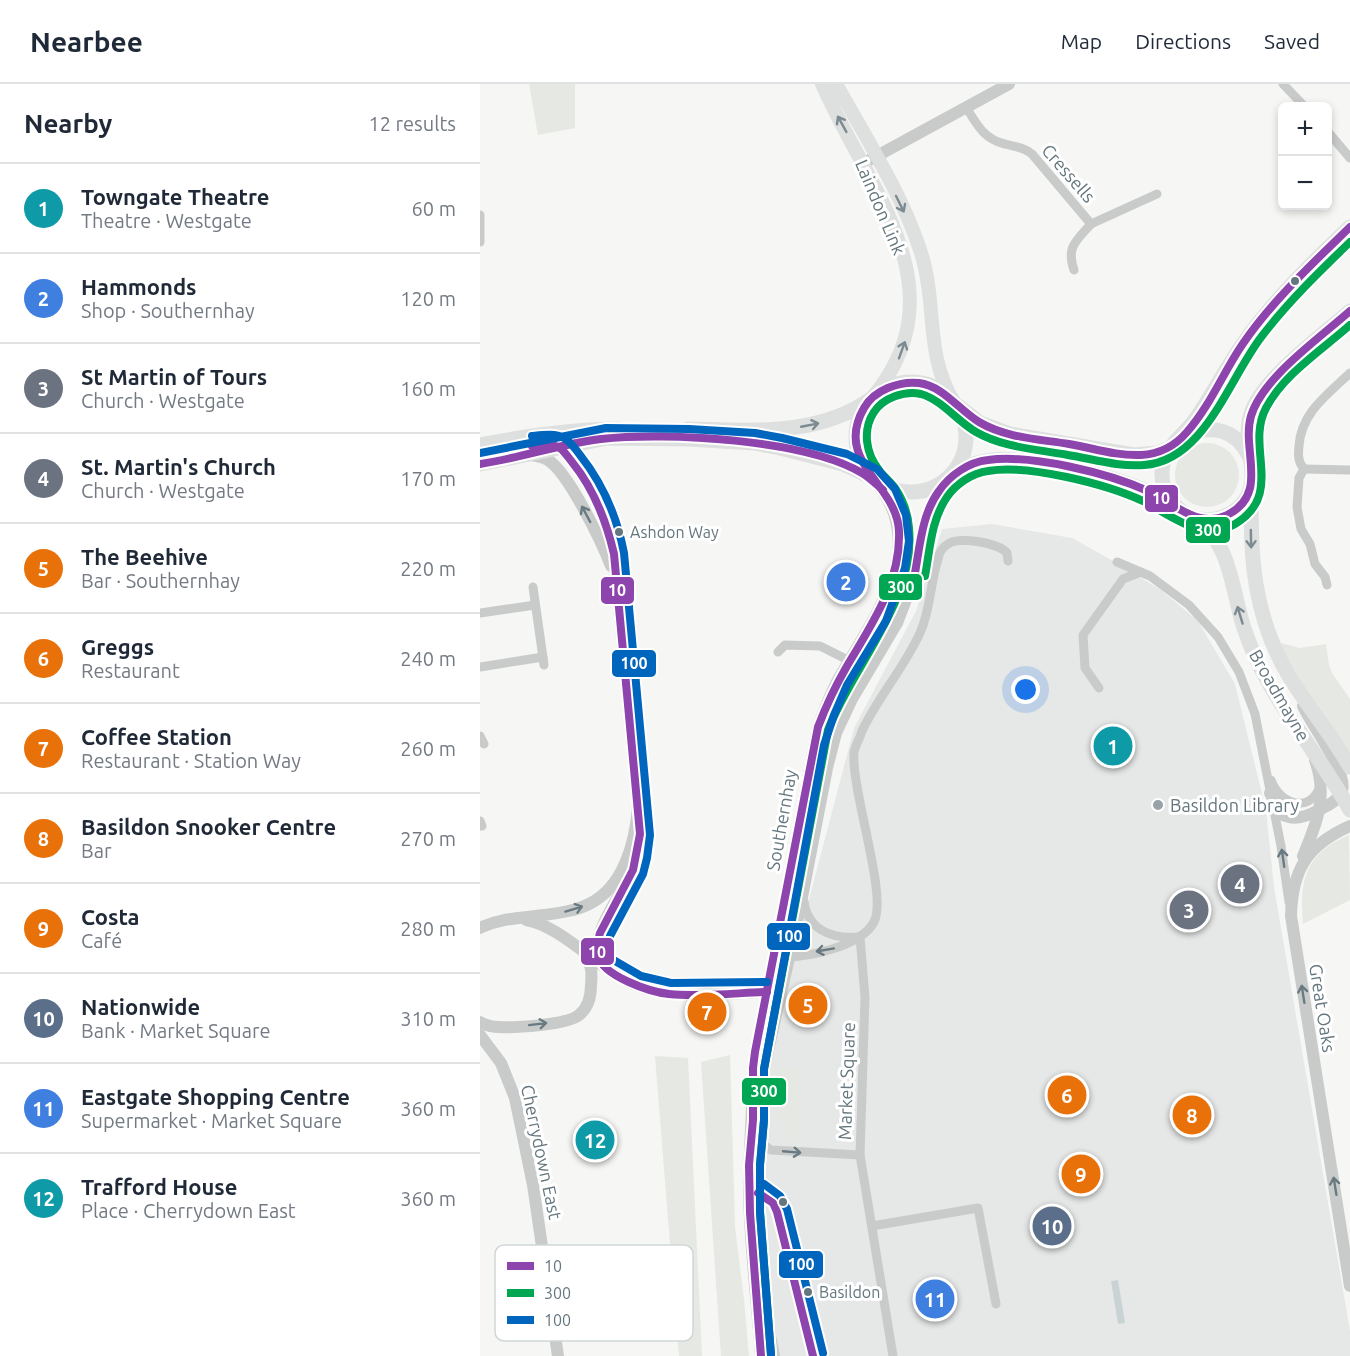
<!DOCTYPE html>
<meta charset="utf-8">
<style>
:root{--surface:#fff;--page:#f6f6f7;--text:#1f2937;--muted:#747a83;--line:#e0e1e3;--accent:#111827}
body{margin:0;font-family:Ubuntu,sans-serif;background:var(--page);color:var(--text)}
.controls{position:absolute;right:18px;top:18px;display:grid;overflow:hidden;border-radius:9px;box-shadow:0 3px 9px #0003}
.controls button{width:54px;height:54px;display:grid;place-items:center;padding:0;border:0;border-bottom:2px solid var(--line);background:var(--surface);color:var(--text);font:30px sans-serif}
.you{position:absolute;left:546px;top:606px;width:21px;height:21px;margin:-15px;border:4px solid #fff;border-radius:50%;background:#1a73e8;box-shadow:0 0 0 9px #1a73e833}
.badge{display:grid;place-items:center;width:39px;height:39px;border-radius:50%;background:var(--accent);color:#fff;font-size:20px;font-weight:700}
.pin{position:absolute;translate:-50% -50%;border:3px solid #fff;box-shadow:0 2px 6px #0006}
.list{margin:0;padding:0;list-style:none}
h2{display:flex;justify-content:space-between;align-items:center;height:78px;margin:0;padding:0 24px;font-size:26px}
h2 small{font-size:20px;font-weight:400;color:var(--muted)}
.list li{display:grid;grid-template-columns:39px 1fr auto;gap:18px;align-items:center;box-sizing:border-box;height:90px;padding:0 24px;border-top:2px solid var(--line)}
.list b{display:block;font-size:22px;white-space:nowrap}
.list p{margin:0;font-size:20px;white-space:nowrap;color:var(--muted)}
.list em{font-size:20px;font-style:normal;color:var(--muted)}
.map{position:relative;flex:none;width:870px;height:1272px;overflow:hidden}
header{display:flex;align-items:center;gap:36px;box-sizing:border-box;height:84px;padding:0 30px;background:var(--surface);border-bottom:2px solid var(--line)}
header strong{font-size:28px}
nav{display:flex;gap:33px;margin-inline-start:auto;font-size:21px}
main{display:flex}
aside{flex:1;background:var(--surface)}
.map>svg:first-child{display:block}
</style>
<header>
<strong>Nearbee</strong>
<nav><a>Map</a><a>Directions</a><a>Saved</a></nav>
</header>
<main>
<aside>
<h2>Nearby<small>12 results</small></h2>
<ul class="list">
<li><span class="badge" style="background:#0f9aa8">1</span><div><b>Towngate Theatre</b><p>Theatre · Westgate</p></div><em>60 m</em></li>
<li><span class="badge" style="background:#3f7fe0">2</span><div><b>Hammonds</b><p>Shop · Southernhay</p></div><em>120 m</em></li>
<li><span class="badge" style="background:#6b7280">3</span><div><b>St Martin of Tours</b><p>Church · Westgate</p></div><em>160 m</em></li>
<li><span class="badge" style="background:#6b7280">4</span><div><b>St. Martin's Church</b><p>Church · Westgate</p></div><em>170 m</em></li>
<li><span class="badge" style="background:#e8710a">5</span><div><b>The Beehive</b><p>Bar · Southernhay</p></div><em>220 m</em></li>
<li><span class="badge" style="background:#e8710a">6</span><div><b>Greggs</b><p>Restaurant</p></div><em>240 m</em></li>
<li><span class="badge" style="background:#e8710a">7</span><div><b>Coffee Station</b><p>Restaurant · Station Way</p></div><em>260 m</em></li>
<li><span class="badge" style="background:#e8710a">8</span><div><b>Basildon Snooker Centre</b><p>Bar</p></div><em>270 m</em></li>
<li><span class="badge" style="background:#e8710a">9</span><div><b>Costa</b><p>Café</p></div><em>280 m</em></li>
<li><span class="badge" style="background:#5c6f8a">10</span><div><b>Nationwide</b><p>Bank · Market Square</p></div><em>310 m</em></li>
<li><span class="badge" style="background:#3f7fe0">11</span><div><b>Eastgate Shopping Centre</b><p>Supermarket · Market Square</p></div><em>360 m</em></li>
<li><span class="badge" style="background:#0f9aa8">12</span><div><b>Trafford House</b><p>Place · Cherrydown East</p></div><em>360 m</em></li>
</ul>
</aside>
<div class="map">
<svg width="870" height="1272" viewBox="0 0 870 1272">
<rect width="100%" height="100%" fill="#f6f6f5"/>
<path fill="#e6e8e7" d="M512 440 592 454 642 482 681 506 718 537 755 600 786 726 794 803 870 1247V1272H290L285 1164 276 1072 295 945 374 644 436 527 462 445Z"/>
<g fill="#e6e8e3">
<path d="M49 0H95V44L58 51Z"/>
<circle cx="727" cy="391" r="32"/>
<path d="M797 558 820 564 846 560 849 581 852 589 870 615V678Z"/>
<path d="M869 751 870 816 823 840C819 797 825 769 869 751Z"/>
<path d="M250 971 255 1143 264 1216 269 1272H241L221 978Z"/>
<path d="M175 972 208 974 222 1272H199Z"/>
<path d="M297 983H322L319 1059H309L296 1020 287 1019 293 986Z"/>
</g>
<path fill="#c9d3d5" d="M638 1196 645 1239 638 1240 631 1197Z"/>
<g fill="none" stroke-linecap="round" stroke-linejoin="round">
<g stroke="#c9cbca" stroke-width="9">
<path d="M803 0 824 22"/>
<path d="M486 23C497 41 504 55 525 60 536 63 543 63 552 70L611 140 677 110"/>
<path d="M848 48 870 74"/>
<path d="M0 131V158"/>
<path d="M594 186C586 163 596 157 611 140"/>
<path d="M824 385 870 386"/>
<path d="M637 478 670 492 709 521 738 553 759 588 775 630 801 762 809 818"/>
<path d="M847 501 845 493 835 480 830 460 821 445 817 423 819 394 824 385C818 378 818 371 819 362 821 329 847 311 870 289"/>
<path d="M53 503 64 581"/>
<path d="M0 529 55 521"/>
<path d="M298 568 305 561 340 562 370 577"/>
<path d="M0 583 63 573"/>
<path d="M619 604 605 584 603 551 643 495 661 488"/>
<path d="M0 652 4 660"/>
<path d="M791 696C799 719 828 731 840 703"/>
<path d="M0 737 2 742H0"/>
<path d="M324 817C327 845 351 855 377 853"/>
<path d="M380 853 385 913 380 1071 413 1272"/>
<path d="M296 861 297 869 304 873C330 873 381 862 394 838 408 811 371 707 374 668 375 662 380 654 382 647 398 613 424 584 440 549 451 525 450 499 458 475 459 469 463 463 468 460 479 452 519 459 527 469L528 477"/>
<path d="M274 1042 279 1058 291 1066 380 1071"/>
<path d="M392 1142 498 1124 516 1220"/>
</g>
<g stroke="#c9cbca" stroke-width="12">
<path d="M384 79 529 0"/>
<path d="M0 370C23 366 52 357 75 362 92 367 118 417 125 434 130 446 132 458 134 470L158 724C155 758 144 803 109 820 95 827 79 829 64 831 41 834 20 834 0 844"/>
<path d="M50 371C56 372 62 372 68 376 88 388 122 458 131 482"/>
<path d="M370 577 381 576 386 572 412 535"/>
<path d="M790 709 801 730C814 737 825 733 837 727 846 722 859 717 862 706 868 689 831 640 823 622"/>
<path d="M870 742C827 761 812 786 811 832L870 1202"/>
<path d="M823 772C837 739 848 712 835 676"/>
<path d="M46 836C80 841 120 886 153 900 192 917 245 909 287 908L293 905"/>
<path d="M121 880C105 855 141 813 151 789 157 777 159 765 160 752"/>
<path d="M0 938C6 941 12 943 18 943 34 944 87 941 99 931 108 924 111 912 111 901 112 890 112 880 105 870"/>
<path d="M0 951 21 979 35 1014 53 1101 78 1272"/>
<path d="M279 1006 317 839 347 684 356 649 372 615 417 539 432 500 449 426 459 406 468 396"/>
<path d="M283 1216 294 1272"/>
<path d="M281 1272C277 1217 270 1162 269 1107 269 1066 273 1025 273 984L338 643C344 627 350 611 358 596 393 534 455 459 391 393"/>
</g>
<g stroke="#dedfdf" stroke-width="14">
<path d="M342 0C387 104 484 206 391 315"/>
<path d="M356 0C385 52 425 115 442 172 457 222 445 272 474 318"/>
</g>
<g stroke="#dedfdf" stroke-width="15">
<path d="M870 143C832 179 793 217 763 260 746 284 733 310 717 333 707 349 687 360 683 380 678 403 692 426 714 434 728 438 745 435 757 425 789 399 758 362 772 327 785 293 842 252 870 227"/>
<circle cx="431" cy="353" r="55"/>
<path d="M478 322 500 339 530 350 654 371 678 369 690 364"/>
<path d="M208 345C271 346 337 353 391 315"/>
<path d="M706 349C733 342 755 344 769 372"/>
<path d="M0 361C46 352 93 345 139 345"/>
<path d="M0 380 127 354 208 355 274 359 300 364 363 380 391 393"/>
<path d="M473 392C483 384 493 379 506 377 523 373 543 377 561 380 609 387 650 396 692 420"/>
<path d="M772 405C769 471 774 534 809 592 828 623 852 651 870 683"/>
<path d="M714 435C751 456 752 508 764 544 786 612 836 664 870 726"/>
</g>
<defs>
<g id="bus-1">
<path d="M52 362C60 362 72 359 80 364 84 367 88 373 92 378 114 405 126 436 134 470L160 750 153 786 120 849C118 857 116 864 118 872 123 892 170 908 189 910 220 913 256 909 287 908"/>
<path d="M0 380C41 374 80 360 121 355 187 348 325 355 382 389 389 393 396 400 403 406"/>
<path d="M435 489C440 461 442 430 459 407 470 391 489 378 508 376 551 370 628 389 668 407 693 419 718 445 747 431 790 410 761 366 771 332 782 294 841 253 870 227"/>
<path d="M278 1109 293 1119 297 1128 333 1272"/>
<path d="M281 1272 270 1129 269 1081 273 1036V984L275 968 338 643C346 622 356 601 367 582 392 540 421 498 419 447 417 400 353 378 384 324 394 306 419 297 439 299 463 302 479 326 499 338 526 354 559 355 589 360 613 364 636 372 661 371 680 370 695 362 707 348 730 322 743 289 762 261 792 217 832 180 870 143"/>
</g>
<g id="bus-2">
<path d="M445 492C450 466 451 436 467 413 476 400 492 389 508 387 548 380 626 400 663 417 691 431 722 459 755 440 805 410 765 363 786 324 804 290 842 266 870 241"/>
<path d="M291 1271 280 1128V1081L284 1036V985L348 646C373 581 436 517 429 444 428 430 423 416 415 404 410 397 404 393 399 386 386 370 382 346 394 328 403 314 425 306 441 310 462 316 477 337 496 348 524 364 557 365 588 371 613 375 638 383 664 381 725 377 749 294 782 252 808 218 839 188 870 158"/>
</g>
<g id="bus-3">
<path d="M52 352C62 351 75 349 84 354 91 358 96 366 100 371 123 400 137 433 144 469L170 751 167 774 163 790 130 852 128 869 130 874 161 892 191 899 287 898"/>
<path d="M0 369 126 344 209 345 275 349 302 354 367 370 397 385 415 405 426 431 429 457 425 484 406 537 367 601 354 631 344 661 284 985V1036L280 1081V1128L291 1271"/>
<path d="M284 1100 300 1112 307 1125 343 1269"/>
</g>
</defs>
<use href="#bus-1" stroke="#fff" stroke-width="12"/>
<use href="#bus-2" stroke="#fff" stroke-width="12"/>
<use href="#bus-3" stroke="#fff" stroke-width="12"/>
<use href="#bus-1" stroke="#8e44ad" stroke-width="8"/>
<use href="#bus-2" stroke="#00a651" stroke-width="8"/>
<use href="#bus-3" stroke="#0065bd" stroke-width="8"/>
</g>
<defs><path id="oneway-shaft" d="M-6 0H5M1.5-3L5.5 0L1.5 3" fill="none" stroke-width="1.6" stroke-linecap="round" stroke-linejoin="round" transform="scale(1.5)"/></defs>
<g stroke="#7c8b91">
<use href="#oneway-shaft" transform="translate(362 40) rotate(-119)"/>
<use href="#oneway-shaft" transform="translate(420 120) rotate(64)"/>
<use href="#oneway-shaft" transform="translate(422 266) rotate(-70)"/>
<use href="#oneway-shaft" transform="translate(330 341) rotate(-11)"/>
<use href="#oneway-shaft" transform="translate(771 455) rotate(89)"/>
<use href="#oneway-shaft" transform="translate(760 531) rotate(-107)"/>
</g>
<g stroke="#697a82">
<use href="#oneway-shaft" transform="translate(106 430) rotate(-118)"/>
<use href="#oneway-shaft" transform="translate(803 774) rotate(-98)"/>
<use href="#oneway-shaft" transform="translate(94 825) rotate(-17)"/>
<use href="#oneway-shaft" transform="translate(345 866) rotate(170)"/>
<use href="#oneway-shaft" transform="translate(823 910) rotate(-99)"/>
<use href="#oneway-shaft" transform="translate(58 940) rotate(-7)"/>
<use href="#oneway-shaft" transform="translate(312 1068) rotate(5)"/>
<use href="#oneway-shaft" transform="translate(855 1102) rotate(-99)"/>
</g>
<g fill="#64767e" stroke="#fff" stroke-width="2">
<circle cx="815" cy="197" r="5"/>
<circle cx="139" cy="448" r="5"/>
<circle cx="303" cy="1118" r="5"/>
<circle cx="328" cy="1208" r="5"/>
</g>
<circle fill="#97a3a8" stroke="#fff" stroke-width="2" cx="678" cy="721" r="6"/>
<g text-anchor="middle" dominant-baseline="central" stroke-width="6" stroke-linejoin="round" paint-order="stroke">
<g font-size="16" fill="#64767e" stroke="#fff" text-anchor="start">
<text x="150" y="448">Ashdon Way</text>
<text x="339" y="1208">Basildon</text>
</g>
<g font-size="18" fill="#64767e" stroke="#fff">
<text transform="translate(589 89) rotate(49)">Cressells</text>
<text transform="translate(401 123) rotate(67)">Laindon Link</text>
<text transform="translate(800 611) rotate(60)">Broadmayne</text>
<text transform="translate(301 736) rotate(-80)">Southernhay</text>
<text transform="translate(843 924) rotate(81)">Great Oaks</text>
<text transform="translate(366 997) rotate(-88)">Market Square</text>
<text transform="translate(62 1068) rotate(78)">Cherrydown East</text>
</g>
<g font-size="18" fill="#64767e" stroke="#fff" text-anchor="start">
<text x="690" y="721">Basildon Library</text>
</g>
</g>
<rect x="15" y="1161" width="198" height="96" rx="9" fill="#fff" stroke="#d0d6d8" stroke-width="1.5"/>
<rect x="27" y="1178" width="27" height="8" fill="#8e44ad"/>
<rect x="27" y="1205" width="27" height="8" fill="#00a651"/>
<rect x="27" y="1232" width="27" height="8" fill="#0065bd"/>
<g font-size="16" fill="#64767e">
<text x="64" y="1188">10</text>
<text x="64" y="1215">300</text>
<text x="64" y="1242">100</text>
</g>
<g stroke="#fff" stroke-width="2">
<rect x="664" y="400" width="35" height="29" rx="6" fill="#8e44ad"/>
<rect x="705" y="432" width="46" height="28" rx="6" fill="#00a651"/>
<rect x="398" y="489" width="45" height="28" rx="6" fill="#00a651"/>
<rect x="120" y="492" width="35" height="29" rx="6" fill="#8e44ad"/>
<rect x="131" y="565" width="46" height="29" rx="6" fill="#0065bd"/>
<rect x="286" y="838" width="45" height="29" rx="6" fill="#0065bd"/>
<rect x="100" y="853" width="35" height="29" rx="6" fill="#8e44ad"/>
<rect x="261" y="993" width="46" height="29" rx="6" fill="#00a651"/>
<rect x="298" y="1166" width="46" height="29" rx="6" fill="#0065bd"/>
</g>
<g font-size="16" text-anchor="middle" font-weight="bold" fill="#fff">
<text x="681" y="420">10</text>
<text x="728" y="452">300</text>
<text x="421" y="509">300</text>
<text x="137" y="512">10</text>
<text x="154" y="585">100</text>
<text x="309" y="858">100</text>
<text x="117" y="874">10</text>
<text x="284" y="1013">300</text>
<text x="321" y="1186">100</text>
</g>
</svg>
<div class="controls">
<button>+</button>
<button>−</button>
</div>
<div class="you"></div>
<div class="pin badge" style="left:633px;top:662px;background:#0f9aa8">1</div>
<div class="pin badge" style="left:366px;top:498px;background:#3f7fe0">2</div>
<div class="pin badge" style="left:709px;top:826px;background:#6b7280">3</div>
<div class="pin badge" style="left:760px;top:800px;background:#6b7280">4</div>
<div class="pin badge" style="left:328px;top:921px;background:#e8710a">5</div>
<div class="pin badge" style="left:587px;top:1011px;background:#e8710a">6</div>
<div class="pin badge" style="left:227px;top:928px;background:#e8710a">7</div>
<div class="pin badge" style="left:712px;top:1031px;background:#e8710a">8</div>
<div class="pin badge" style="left:601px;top:1090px;background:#e8710a">9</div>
<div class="pin badge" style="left:572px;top:1142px;background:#5c6f8a">10</div>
<div class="pin badge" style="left:455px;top:1215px;background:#3f7fe0">11</div>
<div class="pin badge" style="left:115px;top:1056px;background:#0f9aa8">12</div>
</div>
</main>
